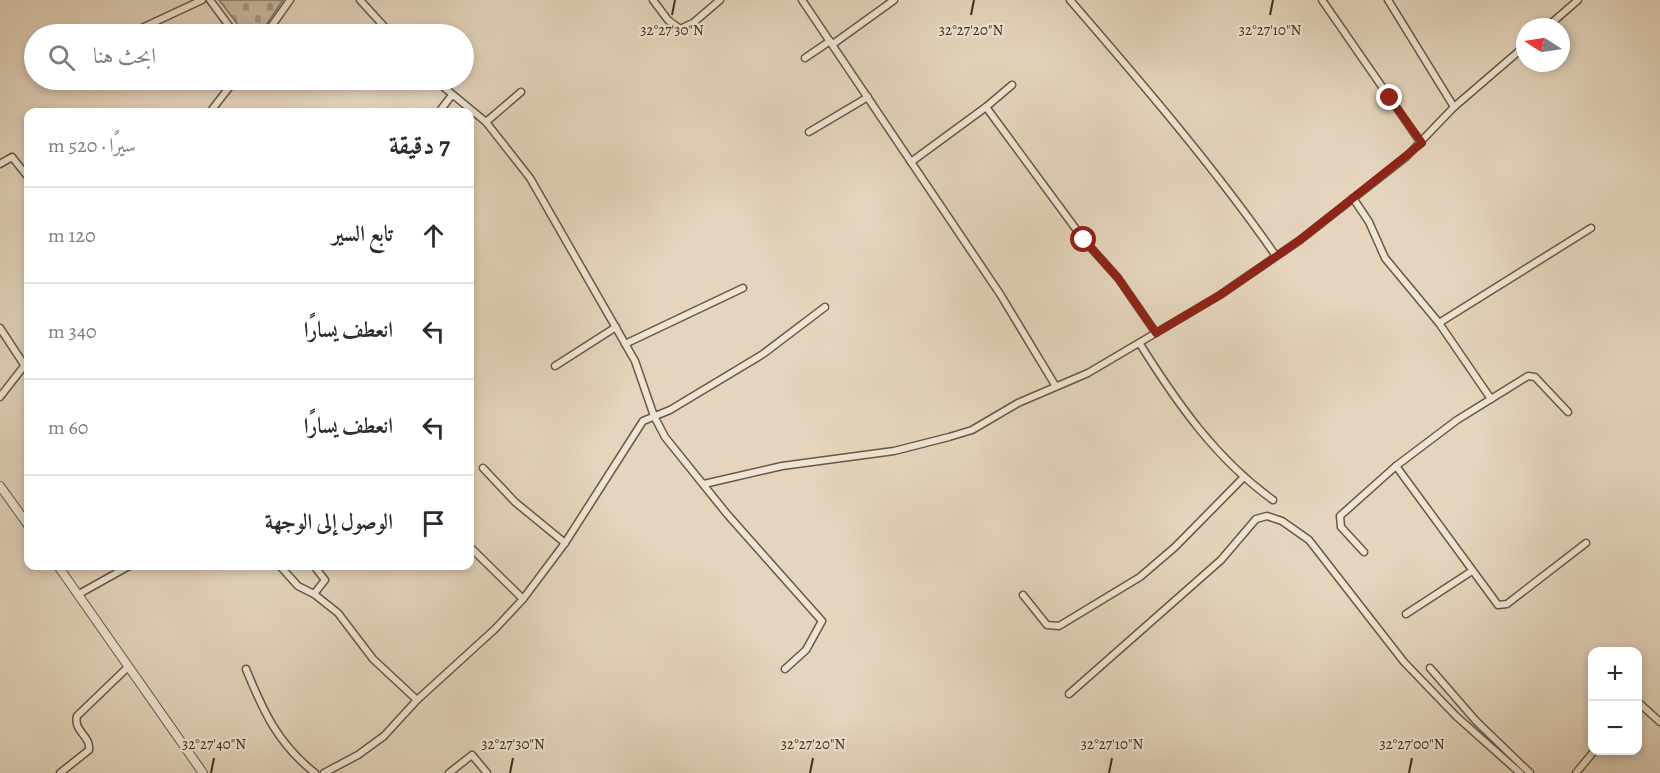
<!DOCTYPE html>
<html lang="ar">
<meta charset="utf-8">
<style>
:root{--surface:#fff;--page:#f2f2f3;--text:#2b2b33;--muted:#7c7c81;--line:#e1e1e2}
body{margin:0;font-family:Alegreya,Amiri,serif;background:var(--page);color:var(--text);direction:rtl}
.controls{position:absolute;right:18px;bottom:18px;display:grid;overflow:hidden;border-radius:12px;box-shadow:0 3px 9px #0003}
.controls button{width:54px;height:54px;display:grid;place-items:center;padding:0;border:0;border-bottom:2px solid var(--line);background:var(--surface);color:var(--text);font:30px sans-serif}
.compass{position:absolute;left:1516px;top:18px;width:54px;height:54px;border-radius:50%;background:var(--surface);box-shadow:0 3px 9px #0003;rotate:282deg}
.stop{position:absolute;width:18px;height:18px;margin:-14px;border:4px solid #8f2418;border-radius:50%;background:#fff}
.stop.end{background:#8f2418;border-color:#fff;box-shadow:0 2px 6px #0008}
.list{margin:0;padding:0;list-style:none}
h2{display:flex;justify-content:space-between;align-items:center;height:78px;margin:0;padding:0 24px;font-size:26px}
h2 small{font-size:20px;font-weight:400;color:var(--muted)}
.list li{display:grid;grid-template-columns:39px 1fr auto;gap:18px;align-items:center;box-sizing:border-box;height:96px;padding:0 24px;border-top:2px solid var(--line)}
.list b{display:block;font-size:22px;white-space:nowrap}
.list em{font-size:20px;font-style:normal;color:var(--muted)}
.icon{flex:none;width:33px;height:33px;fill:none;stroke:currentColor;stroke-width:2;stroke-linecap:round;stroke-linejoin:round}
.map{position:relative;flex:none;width:1660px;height:773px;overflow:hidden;direction:ltr}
.search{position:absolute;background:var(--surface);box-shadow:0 3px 9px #0003;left:24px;top:24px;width:450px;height:66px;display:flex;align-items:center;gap:15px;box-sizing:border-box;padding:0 21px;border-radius:33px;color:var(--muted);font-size:22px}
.panel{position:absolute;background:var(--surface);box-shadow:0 3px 9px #0003;left:24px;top:108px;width:450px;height:462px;border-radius:12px;direction:rtl}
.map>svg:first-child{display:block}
</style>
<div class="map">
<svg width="1660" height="773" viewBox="0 0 1660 773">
<defs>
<pattern id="cemetery-stones" width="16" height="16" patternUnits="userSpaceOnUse" patternTransform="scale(1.5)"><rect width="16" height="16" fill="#c8b9a1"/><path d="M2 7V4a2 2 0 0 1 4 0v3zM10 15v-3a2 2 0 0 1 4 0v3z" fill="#a49782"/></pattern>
</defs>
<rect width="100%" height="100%" fill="#e4d5bc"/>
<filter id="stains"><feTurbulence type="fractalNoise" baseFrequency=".00333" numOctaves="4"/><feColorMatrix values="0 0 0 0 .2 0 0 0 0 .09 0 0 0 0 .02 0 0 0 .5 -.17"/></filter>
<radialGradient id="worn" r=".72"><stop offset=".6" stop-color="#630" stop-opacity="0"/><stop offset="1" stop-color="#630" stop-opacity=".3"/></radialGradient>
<path fill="url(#cemetery-stones)" stroke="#83745e" stroke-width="1.5" d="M219 0H283L260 34H245Z"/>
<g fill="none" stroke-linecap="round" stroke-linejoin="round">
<defs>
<g id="minor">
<path d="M210 0 235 34"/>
<path d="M360 0 391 34"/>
<path d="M653 0 668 20 680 29 693 23 720 0"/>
<path d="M802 0 1000 294 1055 385"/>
<path d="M1070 0C1141 82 1214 167 1276 256"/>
<path d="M1322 0 1421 143"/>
<path d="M1388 0 1454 107"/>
<path d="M1547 27 1578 0"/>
<path d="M129 34 202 0"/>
<path d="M266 34 290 0"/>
<path d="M833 44 894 0"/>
<path d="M805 58 830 41"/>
<path d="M435 80 486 122 530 178 635 361 654 416 665 437 727 514 822 621 806 650 785 669"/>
<path d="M986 107 1084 240 1118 278 1156 333"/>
<path d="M210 112 235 80"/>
<path d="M439 112 452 95"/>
<path d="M486 122 521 92"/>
<path d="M809 132 868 97"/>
<path d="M911 162 986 107 1012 85"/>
<path d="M0 164 12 157 28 177"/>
<path d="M1353 198 1369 222 1385 258 1439 323 1491 399"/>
<path d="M1439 323 1591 228"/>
<path d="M0 328 25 366"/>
<path d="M625 344 743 288"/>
<path d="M1140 344C1177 403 1216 459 1273 500"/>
<path d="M555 366 616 327"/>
<path d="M0 397 28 361"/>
<path d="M1568 412 1535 377 1528 376 1457 420 1396 466 1498 605 1507 604 1586 543"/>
<path d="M483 468 515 502 565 543"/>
<path d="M704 484 782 466 894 451 949 437 972 430 1018 403 1088 373 1220 295 1300 240 1406 157 1454 107 1525 46"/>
<path d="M470 547 523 599"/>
<path d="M1364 552 1341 527 1340 516 1396 466"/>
<path d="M280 566 298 586 314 594 338 613 373 659 417 700"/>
<path d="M314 566 325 580 314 594"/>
<path d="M79 594 129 566"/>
<path d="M1023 595 1047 625 1059 626 1140 577 1175 547 1243 478"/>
<path d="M1406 614 1472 571"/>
<path d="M1430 668 1476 721 1530 773"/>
<path d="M246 669C263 711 278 744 315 773"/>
<path d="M1069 694 1221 560 1256 519 1267 516 1282 521 1309 540 1404 662 1456 716 1520 773"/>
<path d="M1638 702 1660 722"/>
<path d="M60 773 89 750C91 736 73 731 77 716L128 667"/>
<path d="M324 773 358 755 384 736 417 700 495 629 523 599 565 543 643 421 670 410 763 354 825 307"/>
<path d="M449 773 472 755 487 773"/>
<path d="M1576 773 1595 750"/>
</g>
<g id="tertiary">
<path d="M0 486 28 525"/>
<path d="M58 566 203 773"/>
</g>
</defs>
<use href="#minor" stroke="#685843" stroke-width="9"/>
<use href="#tertiary" stroke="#685843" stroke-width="10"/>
<use href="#minor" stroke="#ede4d3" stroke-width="6"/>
<use href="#tertiary" stroke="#ede4d3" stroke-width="8"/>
</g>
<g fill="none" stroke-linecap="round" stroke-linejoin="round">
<path stroke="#8f2418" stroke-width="8" d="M1084 240 1118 278 1156 333 1220 295 1300 240 1422 143 1390 98"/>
</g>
<path fill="none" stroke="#3e2e1b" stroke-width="2" d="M672 15 675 0M971 15 974 0M1270 15 1273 0M211 773 214 758M510 773 513 758M810 773 813 758M1109 773 1112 758M1409 773 1412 758"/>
<g font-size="15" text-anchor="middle" fill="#3e2e1b" stroke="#ede4d3" stroke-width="4.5" stroke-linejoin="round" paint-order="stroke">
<text x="672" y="35">32°27'30"N</text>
<text x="971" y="35">32°27'20"N</text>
<text x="1270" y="35">32°27'10"N</text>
<text x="214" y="749">32°27'40"N</text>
<text x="513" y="749">32°27'30"N</text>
<text x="813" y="749">32°27'20"N</text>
<text x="1112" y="749">32°27'10"N</text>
<text x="1412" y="749">32°27'00"N</text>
</g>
<rect width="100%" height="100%" filter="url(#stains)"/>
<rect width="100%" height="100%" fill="url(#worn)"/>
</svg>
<div class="controls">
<button>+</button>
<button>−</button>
</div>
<svg class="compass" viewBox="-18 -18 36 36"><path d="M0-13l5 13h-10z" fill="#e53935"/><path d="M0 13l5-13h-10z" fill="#7c7c81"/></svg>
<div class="stop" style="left:1084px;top:240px"></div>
<div class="stop end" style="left:1390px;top:98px"></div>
<div class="search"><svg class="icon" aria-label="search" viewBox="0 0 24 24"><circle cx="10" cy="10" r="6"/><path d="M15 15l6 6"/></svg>ابحث هنا</div>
<section class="panel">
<h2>7 دقيقة<small>سيرًا · 520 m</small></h2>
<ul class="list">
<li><svg class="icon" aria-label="ahead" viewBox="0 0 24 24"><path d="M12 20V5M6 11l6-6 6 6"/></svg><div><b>تابع السير</b></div><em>120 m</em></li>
<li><svg class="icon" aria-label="left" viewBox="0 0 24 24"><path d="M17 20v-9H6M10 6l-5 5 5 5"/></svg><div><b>انعطف يسارًا</b></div><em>340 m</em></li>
<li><svg class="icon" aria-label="left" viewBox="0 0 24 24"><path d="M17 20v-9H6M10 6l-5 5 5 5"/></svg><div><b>انعطف يسارًا</b></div><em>60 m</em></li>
<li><svg class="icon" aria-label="arrive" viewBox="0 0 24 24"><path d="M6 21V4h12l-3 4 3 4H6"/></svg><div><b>الوصول إلى الوجهة</b></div></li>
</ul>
</section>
</div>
